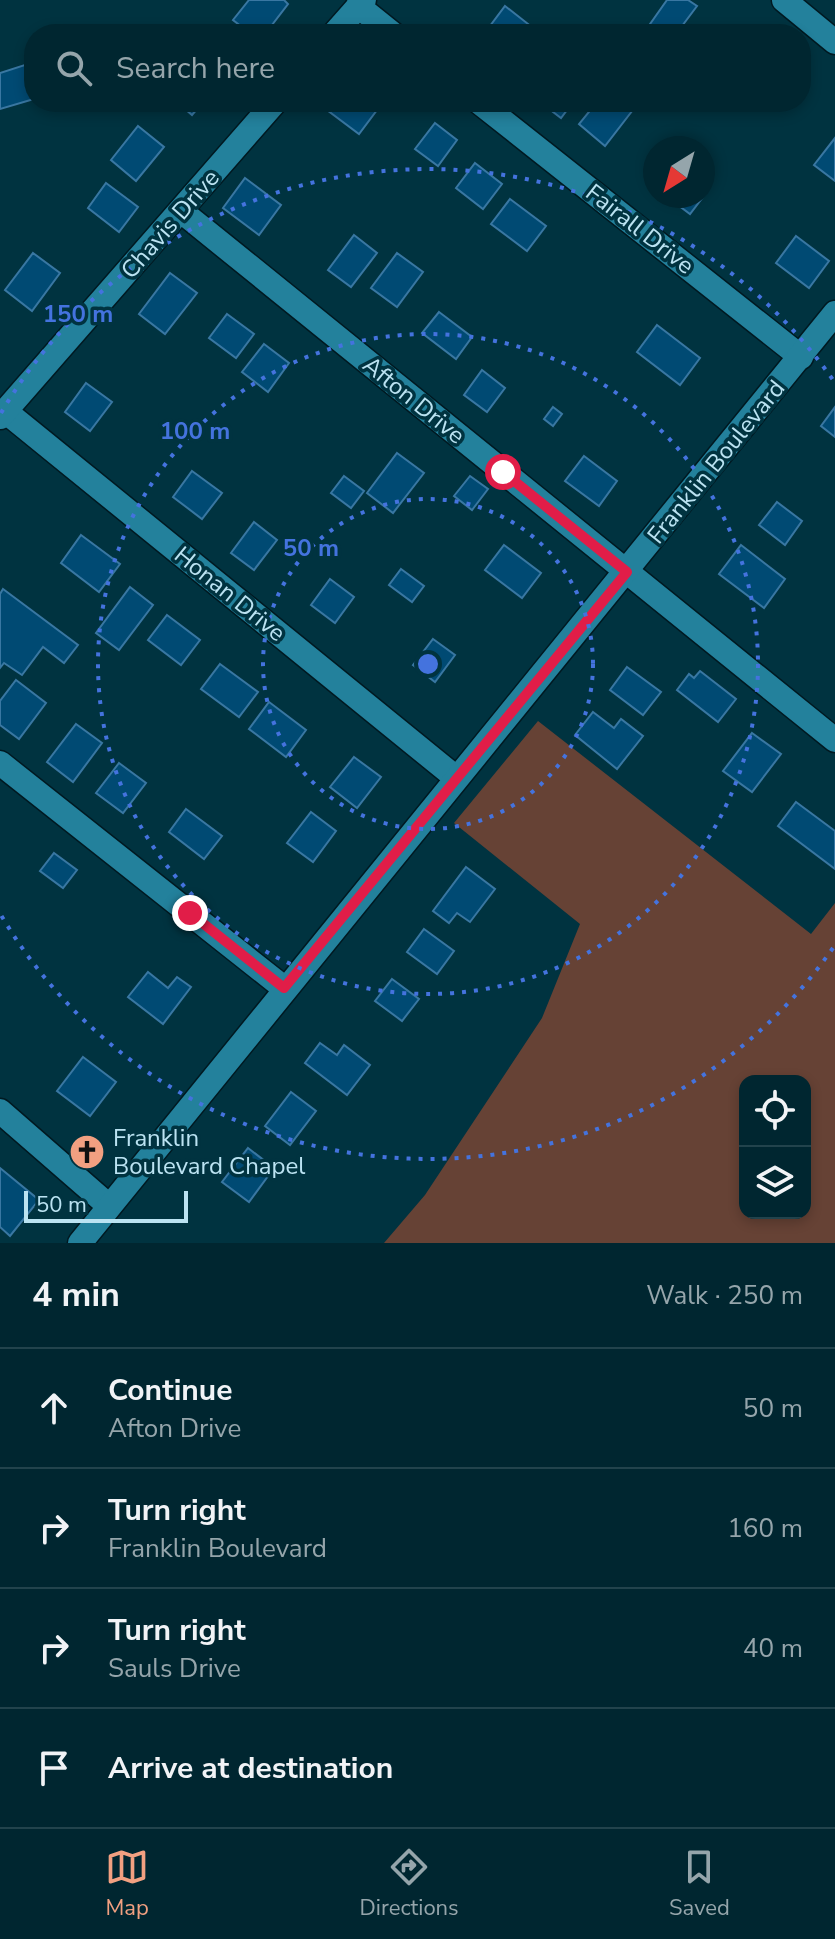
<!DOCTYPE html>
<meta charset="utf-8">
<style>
:root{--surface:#002630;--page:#0a2e38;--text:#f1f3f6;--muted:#95a5ab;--line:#22434c;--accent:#f2a081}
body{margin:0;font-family:"Nunito Sans",sans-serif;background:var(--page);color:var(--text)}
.controls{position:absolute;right:24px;bottom:24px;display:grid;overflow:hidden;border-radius:16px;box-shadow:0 4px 12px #0003}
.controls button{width:72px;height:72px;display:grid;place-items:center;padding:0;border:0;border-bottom:2px solid var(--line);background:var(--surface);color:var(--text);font:40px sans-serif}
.compass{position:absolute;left:643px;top:136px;width:72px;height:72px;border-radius:50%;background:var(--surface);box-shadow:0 4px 12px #0003;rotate:217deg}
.scale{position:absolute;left:24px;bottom:20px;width:164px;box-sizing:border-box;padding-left:8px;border:4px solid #bbe3f2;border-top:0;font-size:22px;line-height:28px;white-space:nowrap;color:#bbe3f2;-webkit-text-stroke:6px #003340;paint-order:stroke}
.stop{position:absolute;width:24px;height:24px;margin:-18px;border:6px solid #e11d48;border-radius:50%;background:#fff}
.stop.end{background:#e11d48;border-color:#fff;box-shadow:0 2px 8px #0008}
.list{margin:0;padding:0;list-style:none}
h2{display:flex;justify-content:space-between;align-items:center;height:104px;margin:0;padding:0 32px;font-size:34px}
h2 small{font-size:26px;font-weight:400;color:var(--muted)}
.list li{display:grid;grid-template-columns:52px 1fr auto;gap:24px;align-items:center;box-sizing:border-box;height:120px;padding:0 32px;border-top:2px solid var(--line)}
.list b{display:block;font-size:30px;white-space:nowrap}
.list p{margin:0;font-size:26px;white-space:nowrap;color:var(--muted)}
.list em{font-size:26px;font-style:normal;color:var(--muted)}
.icon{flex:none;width:44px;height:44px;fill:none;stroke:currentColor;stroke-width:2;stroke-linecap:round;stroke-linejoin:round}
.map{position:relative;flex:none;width:835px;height:1243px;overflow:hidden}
.search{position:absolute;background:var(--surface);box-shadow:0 4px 12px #0003;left:24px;right:24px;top:24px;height:88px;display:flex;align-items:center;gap:20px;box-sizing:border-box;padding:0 28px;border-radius:32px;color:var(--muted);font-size:30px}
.sheet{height:584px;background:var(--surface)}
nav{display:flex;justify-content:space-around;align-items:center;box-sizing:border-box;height:112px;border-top:2px solid var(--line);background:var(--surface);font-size:22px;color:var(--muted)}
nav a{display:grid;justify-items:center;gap:4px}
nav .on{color:var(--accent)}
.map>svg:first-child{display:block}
</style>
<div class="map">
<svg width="835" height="1243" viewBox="0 0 835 1243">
<rect width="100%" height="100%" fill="#003340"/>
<path fill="#664235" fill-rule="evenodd" d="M538 721 811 934 835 903V1243H384L425 1195 542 1018 580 924 454 823ZM745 1081H805V1213H745Z"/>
<g fill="#004a73" stroke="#3977a2" stroke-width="2">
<path d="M249 0H284L288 4 265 34H251L233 20Z"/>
<path d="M667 0H688L697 6 676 34H643Z"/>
<path d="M505 6 537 31 534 34H484Z"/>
<path d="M34 62V99L0 109V73Z"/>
<path d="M177 102H203L192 115Z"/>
<path d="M327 102H383L359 134 323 107Z"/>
<path d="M540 102H573L561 118Z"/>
<path d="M597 102H639L605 146 579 124Z"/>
<path d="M435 123 457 140 438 166 415 149Z"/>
<path d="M138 126 164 147 136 181 111 160Z"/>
<path d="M835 138V181L814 165Z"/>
<path d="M475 163 502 184 483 209 456 188Z"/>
<path d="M245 178 281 205 259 235 223 208Z"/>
<path d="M106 183 138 207 119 232 88 208Z"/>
<path d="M703 190 706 193 690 214 666 196H703Z"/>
<path d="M510 199 546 226 527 251 491 224Z"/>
<path d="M354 235 377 253 351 287 328 270Z"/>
<path d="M796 236 829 261 809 288 776 263Z"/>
<path d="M33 253 60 273 32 311 5 290Z"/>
<path d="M397 253 423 272 397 307 371 288Z"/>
<path d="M170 273 197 293 165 334 139 314Z"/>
<path d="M439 312 472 337 456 359 422 333Z"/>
<path d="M227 314 254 334 236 358 209 338Z"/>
<path d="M657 325 700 358 680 385 637 352Z"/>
<path d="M264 344 289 363 268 392 242 372Z"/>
<path d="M482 370 505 388 487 412 464 395Z"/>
<path d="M86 383 112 402 90 431 65 412Z"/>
<path d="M553 407 562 414 553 426 544 419Z"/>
<path d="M835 407V437L821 426Z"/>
<path d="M397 453 424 473 393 513 367 493Z"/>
<path d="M584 456 617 481 599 506 565 481Z"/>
<path d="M192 471 222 493 202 519 173 497Z"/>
<path d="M344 476 364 491 351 508 331 493Z"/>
<path d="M470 476 488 489 472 510 454 496Z"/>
<path d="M777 502 802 521 785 545 759 525Z"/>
<path d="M254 522 277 540 254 570 231 553Z"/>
<path d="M81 535 120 564 99 592 61 563Z"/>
<path d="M504 545 541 573 522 598 485 570Z"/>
<path d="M741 545 785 579 764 608 719 574Z"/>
<path d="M401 569 424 586 412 602 389 585Z"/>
<path d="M330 579 354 597 335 623 311 605Z"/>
<path d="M130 587 153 605 119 650 96 633Z"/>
<path d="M3 589 78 645 64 663 43 647 22 675 4 663 0 668V594Z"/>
<path d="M167 615 200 640 181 665 148 640Z"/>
<path d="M433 639 455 655 435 682 413 665Z"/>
<path d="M220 664 258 692 239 717 201 689Z"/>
<path d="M627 667 661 692 643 715 610 690Z"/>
<path d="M700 671 736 699 718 722 677 690 689 674 694 678Z"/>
<path d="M16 680 46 703 19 739 0 725V701Z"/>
<path d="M269 702 306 730 286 757 249 729Z"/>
<path d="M593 712 614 728 621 719 643 736 617 769 575 735Z"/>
<path d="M76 724 102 743 73 782 47 762Z"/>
<path d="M752 733 781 754 752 792 723 771Z"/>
<path d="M354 757 381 777 357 808 330 787Z"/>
<path d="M119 763 146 783 123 813 96 793Z"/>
<path d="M796 802 835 831V869L778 826Z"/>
<path d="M186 809 222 836 204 859 169 832Z"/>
<path d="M311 812 336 831 313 862 287 843Z"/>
<path d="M54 853 77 870 63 888 40 871Z"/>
<path d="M466 867 495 889 470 922 457 913 449 923 433 911Z"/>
<path d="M424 929 454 951 437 974 407 952Z"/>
<path d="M148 972 168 988 177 977 191 987 163 1024 128 997Z"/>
<path d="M392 979 419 999 402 1021 375 1001Z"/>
<path d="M320 1043 337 1055 344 1045 370 1065 347 1095 305 1063Z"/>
<path d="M83 1057 116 1082 90 1116 57 1091Z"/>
<path d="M291 1092 316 1111 290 1145 265 1126Z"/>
<path d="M248 1148 274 1168 249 1202 222 1182Z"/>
<path d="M0 1168 39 1200 10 1236 0 1227Z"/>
</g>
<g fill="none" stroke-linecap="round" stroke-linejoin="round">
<defs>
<g id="minor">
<path d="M784 0 835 42"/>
<path d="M358 6 393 34"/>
<path d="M334 34 364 0"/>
<path d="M479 102 801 357"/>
<path d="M181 211 835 740"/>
<path d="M5 411 455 777"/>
<path d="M0 417 275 102"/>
<path d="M0 763 284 988"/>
<path d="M0 1111 109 1206"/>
<path d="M80 1243 835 313"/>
</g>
</defs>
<use href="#minor" stroke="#001921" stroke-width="27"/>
<use href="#minor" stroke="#23819c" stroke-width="24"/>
</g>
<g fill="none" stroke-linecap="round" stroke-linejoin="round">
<path stroke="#e11d48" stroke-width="10" d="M190 913 284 988 627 572 503 472"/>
</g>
<g fill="none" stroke="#4473de" stroke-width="4" stroke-dasharray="4 8">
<circle cx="428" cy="664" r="165"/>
<circle cx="428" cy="664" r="330"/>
<path d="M833 948A495 495 0 0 1 1 915M1 413A495 495 0 0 1 833 380"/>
</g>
<defs>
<symbol id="church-disc" viewBox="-11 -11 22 22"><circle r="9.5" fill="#f2a081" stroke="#003340"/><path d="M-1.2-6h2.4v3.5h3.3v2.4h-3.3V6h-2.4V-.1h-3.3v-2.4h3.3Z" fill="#111"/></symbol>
</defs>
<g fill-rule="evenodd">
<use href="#church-disc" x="67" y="1132" width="40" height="40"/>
</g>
<g text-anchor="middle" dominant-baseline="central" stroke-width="7" stroke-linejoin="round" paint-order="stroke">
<g font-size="24" fill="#bbe3f2" stroke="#003340">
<text transform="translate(170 224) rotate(-49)">Chavis Drive</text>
<text transform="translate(640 229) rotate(38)">Fairall Drive</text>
<text transform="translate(414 400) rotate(39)">Afton Drive</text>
<text transform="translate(716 462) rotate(-51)">Franklin Boulevard</text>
<text transform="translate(230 594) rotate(39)">Honan Drive</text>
</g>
<g font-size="24" fill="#bbe3f2" stroke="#003340" text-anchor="start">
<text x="113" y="1138">Franklin<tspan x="113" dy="28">Boulevard Chapel</tspan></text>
</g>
</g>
<circle cx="428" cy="664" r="12" fill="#4473de" stroke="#003340" stroke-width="4"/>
<g font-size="24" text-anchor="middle" font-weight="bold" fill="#4473de" stroke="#003340" stroke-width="7" stroke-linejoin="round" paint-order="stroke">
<text x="78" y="322">150 m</text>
<text x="195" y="439">100 m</text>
<text x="311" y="556">50 m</text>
</g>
</svg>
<div class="controls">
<button><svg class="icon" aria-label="locate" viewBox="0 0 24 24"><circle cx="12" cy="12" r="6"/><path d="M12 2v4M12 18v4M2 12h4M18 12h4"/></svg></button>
<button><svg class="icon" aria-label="layers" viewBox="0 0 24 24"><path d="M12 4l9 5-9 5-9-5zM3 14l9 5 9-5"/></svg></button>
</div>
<svg class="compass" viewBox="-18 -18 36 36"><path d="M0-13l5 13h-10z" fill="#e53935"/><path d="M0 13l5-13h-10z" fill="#95a5ab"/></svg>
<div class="scale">50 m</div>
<div class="stop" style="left:503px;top:472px"></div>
<div class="stop end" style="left:190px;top:913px"></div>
<div class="search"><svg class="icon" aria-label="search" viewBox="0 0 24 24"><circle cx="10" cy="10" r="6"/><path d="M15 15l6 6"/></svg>Search here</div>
</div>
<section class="sheet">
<h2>4 min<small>Walk · 250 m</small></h2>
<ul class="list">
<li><svg class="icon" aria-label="ahead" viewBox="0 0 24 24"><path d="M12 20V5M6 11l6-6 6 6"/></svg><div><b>Continue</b><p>Afton Drive</p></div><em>50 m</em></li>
<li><svg class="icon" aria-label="right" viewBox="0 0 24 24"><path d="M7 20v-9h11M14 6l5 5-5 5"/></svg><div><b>Turn right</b><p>Franklin Boulevard</p></div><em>160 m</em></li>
<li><svg class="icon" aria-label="right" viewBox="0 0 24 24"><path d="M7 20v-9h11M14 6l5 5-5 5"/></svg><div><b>Turn right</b><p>Sauls Drive</p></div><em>40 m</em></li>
<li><svg class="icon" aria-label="arrive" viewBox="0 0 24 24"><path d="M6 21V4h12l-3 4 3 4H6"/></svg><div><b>Arrive at destination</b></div></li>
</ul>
</section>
<nav>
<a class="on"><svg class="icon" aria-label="map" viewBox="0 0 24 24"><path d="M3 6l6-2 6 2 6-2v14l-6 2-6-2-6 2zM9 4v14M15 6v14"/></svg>Map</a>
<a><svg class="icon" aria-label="directions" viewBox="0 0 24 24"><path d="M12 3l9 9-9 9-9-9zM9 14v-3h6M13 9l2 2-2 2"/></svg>Directions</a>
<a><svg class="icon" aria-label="saved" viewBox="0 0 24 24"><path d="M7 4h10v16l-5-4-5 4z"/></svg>Saved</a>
</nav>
